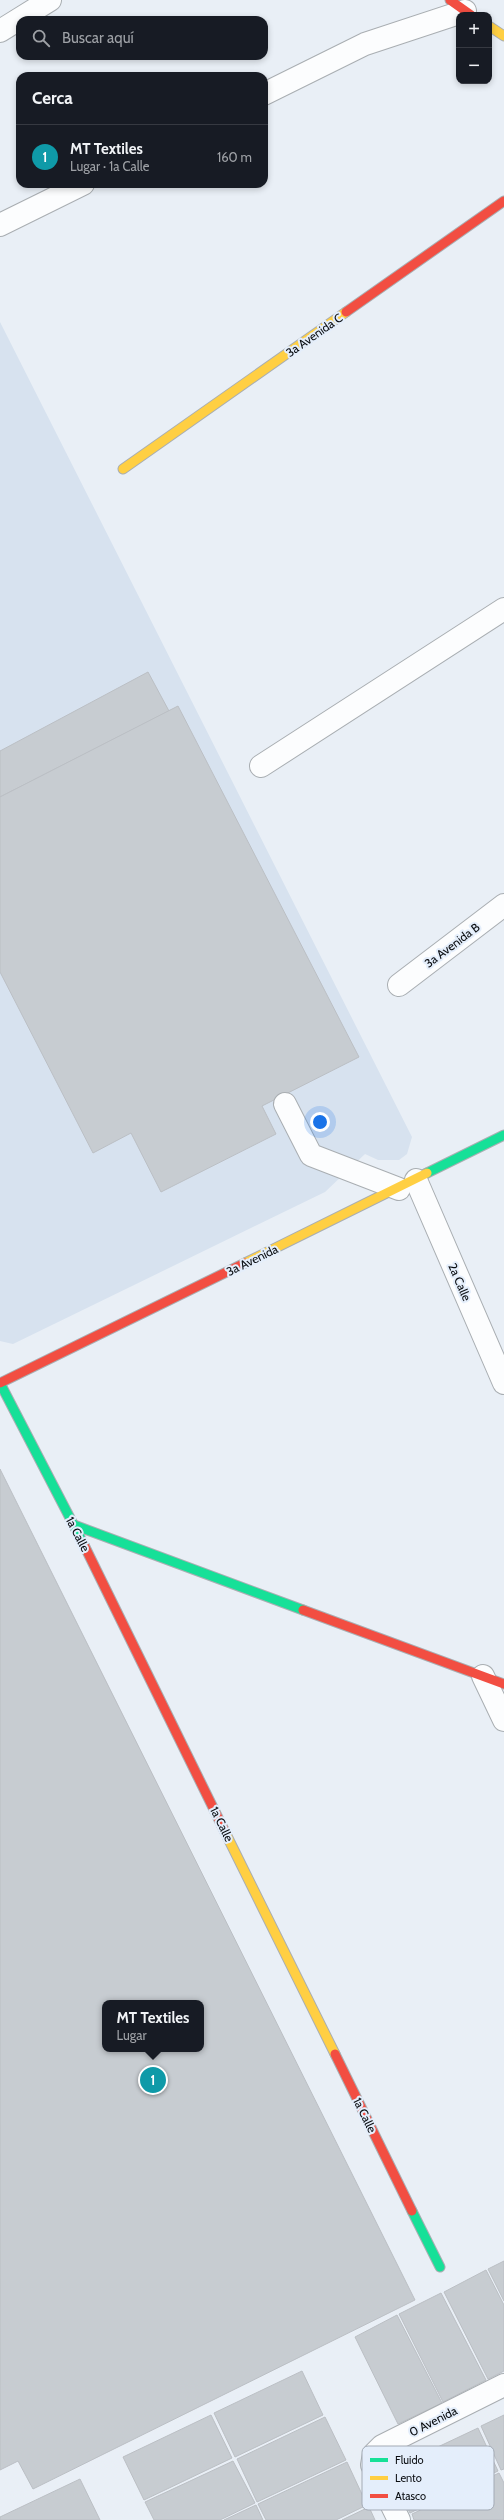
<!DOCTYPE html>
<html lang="es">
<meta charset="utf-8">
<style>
:root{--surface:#171b24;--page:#20242c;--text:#f1f3f6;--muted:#9ea1a6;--line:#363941;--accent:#1a73e8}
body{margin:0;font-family:Cabin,sans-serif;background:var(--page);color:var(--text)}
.controls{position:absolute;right:12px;top:12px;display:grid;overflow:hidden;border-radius:8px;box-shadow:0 2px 6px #0003}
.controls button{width:36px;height:36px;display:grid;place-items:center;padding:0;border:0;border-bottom:1px solid var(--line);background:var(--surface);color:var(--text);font:20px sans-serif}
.you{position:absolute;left:320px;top:1122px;width:14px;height:14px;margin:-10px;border:3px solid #fff;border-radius:50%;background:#1a73e8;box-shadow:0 0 0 6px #1a73e833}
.badge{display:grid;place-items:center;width:26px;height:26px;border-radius:50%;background:var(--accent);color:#fff;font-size:13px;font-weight:700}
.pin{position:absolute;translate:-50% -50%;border:2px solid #fff;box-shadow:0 1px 4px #0006}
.popup{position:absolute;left:102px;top:2000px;width:102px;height:52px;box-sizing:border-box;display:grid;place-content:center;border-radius:8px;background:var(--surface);filter:drop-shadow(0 1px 3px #0005);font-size:13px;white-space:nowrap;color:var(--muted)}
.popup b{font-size:15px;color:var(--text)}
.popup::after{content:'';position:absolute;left:50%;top:100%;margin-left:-8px;border:8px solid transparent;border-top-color:var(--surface)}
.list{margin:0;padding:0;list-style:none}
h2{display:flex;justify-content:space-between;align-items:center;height:52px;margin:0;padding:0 16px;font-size:17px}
h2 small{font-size:13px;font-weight:400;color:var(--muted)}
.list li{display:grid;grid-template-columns:26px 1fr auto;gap:12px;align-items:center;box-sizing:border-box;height:64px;padding:0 16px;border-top:1px solid var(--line)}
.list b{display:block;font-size:15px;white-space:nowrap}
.list p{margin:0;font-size:13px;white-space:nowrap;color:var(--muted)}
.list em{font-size:13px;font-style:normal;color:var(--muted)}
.icon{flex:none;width:22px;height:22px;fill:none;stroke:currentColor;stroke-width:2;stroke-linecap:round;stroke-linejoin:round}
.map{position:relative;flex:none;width:504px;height:2520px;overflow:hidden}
.search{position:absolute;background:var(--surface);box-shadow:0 2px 6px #0003;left:16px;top:16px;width:252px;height:44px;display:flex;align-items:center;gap:10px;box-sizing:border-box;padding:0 14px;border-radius:12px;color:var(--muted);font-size:15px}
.panel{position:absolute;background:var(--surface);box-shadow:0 2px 6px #0003;left:16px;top:72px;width:252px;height:116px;border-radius:12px}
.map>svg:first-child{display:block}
</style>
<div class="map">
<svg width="504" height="2520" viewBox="0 0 504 2520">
<rect width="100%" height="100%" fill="#e9eff6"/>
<path fill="#d7e2ef" d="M0 322 412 1137 407 1154 399 1160H378L365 1154 325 1192 13 1344 0 1341Z"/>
<g fill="#c7ccd1" stroke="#bbbfc4" fill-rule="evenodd">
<path d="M148 672 169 711 0 797V751Z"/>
<path d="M178 706 359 1057 262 1106 276 1134 161 1192 131 1133 93 1153 0 972V797Z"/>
<path d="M0 1469 415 2300 33 2489 18 2461 0 2470ZM105 2003H201V2049H105Z"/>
<path d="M504 2261V2301L488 2269Z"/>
<path d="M486 2270 504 2305V2371L488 2379 444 2292Z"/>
<path d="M441 2293 486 2380 443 2402 399 2314Z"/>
<path d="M397 2315 442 2403 398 2424 355 2337Z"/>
<path d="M302 2371 323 2415 235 2457 214 2413Z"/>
<path d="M211 2415 232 2458 144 2500 123 2457Z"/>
<path d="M504 2415V2469L501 2470 481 2426Z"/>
<path d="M325 2417 346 2460 257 2502 237 2459Z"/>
<path d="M478 2428 498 2471 410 2513 389 2470Z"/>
<path d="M233 2461 255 2503 220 2520H154L145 2502Z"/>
<path d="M347 2462 367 2505 336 2520H266L258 2504Z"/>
<path d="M499 2473 504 2483V2520H414L412 2514Z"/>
<path d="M80 2479 100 2520H0V2517Z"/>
<path d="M256 2505 263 2520H224Z"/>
<path d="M369 2507 375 2520H342Z"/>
</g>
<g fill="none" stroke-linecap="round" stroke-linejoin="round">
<defs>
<g id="lane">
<path d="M264 94 365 44 465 11"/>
<path d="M0 225 83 184"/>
<path d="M285 1104 311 1155 399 1189"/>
</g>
<g id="street">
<path d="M0 31 50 0"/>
<path d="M261 766 504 609"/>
<path d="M399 985 504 905"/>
<path d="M416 1180 504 1383"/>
<path d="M483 1676 504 1720"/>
<path d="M399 2520 372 2465 374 2454 382 2446 504 2385"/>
</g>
<g id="fast">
<path d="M427 1173 504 1135"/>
<path d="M0 1383 84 1545"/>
<path d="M74 1525 303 1610"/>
<path d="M412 2211 440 2267"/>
</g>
<g id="slow">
<path d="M489 26 504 36"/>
<path d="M123 469 346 312"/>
<path d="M245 1263 427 1173"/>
<path d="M226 1834 335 2054"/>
</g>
<g id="jam">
<path d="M450 0 471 15"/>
<path d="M346 312 504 201"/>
<path d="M0 1383 245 1263"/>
<path d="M84 1545 226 1834"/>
<path d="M303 1610 504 1684"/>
<path d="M335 2054 412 2211"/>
</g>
</defs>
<use href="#lane" stroke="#a9aeb2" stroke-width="24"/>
<use href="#street" stroke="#a9aeb2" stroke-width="24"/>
<use href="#fast" stroke="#a9aeb2" stroke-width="11"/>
<use href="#slow" stroke="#a9aeb2" stroke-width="11"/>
<use href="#jam" stroke="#a9aeb2" stroke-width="11"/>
<use href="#lane" stroke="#fcfdfe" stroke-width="22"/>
<use href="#street" stroke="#fcfdfe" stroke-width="22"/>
<use href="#fast" stroke="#16e098" stroke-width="9"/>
<use href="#slow" stroke="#ffcf43" stroke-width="9"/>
<use href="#jam" stroke="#f24e42" stroke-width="9"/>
</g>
<g text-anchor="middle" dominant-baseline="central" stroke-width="4" stroke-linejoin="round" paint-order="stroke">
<g font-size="12" fill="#0a0d11" stroke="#e4eefb">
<text transform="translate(314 335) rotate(-35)">3a Avenida C</text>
<text transform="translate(452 945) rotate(-37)">3a Avenida B</text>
<text transform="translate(252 1260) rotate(-26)">3a Avenida</text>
<text transform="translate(460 1282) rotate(67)">2a Calle</text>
<text transform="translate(78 1534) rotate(63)">1a Calle</text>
<text transform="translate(222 1824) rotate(64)">1a Calle</text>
<text transform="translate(365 2115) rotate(64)">1a Calle</text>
<text transform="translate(433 2421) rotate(-27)">0 Avenida</text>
</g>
</g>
<rect x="362" y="2446" width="132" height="64" rx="6" fill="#e4eefb" stroke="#a3aab5" stroke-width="1"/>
<rect x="370" y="2458" width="18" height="4" fill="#16e098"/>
<rect x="370" y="2476" width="18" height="4" fill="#ffcf43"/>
<rect x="370" y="2494" width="18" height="4" fill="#f24e42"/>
<g font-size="11" fill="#0a0d11">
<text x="395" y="2464">Fluido</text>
<text x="395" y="2482">Lento</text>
<text x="395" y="2500">Atasco</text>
</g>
</svg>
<div class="controls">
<button>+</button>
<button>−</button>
</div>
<div class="you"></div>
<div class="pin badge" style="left:153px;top:2080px;background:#0f9aa8">1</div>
<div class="popup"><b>MT Textiles</b>Lugar</div>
<div class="search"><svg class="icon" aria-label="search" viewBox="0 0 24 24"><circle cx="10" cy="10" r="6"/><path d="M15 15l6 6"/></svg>Buscar aquí</div>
<section class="panel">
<h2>Cerca<small></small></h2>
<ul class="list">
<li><span class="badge" style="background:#0f9aa8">1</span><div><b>MT Textiles</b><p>Lugar · 1a Calle</p></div><em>160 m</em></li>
</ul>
</section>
</div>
